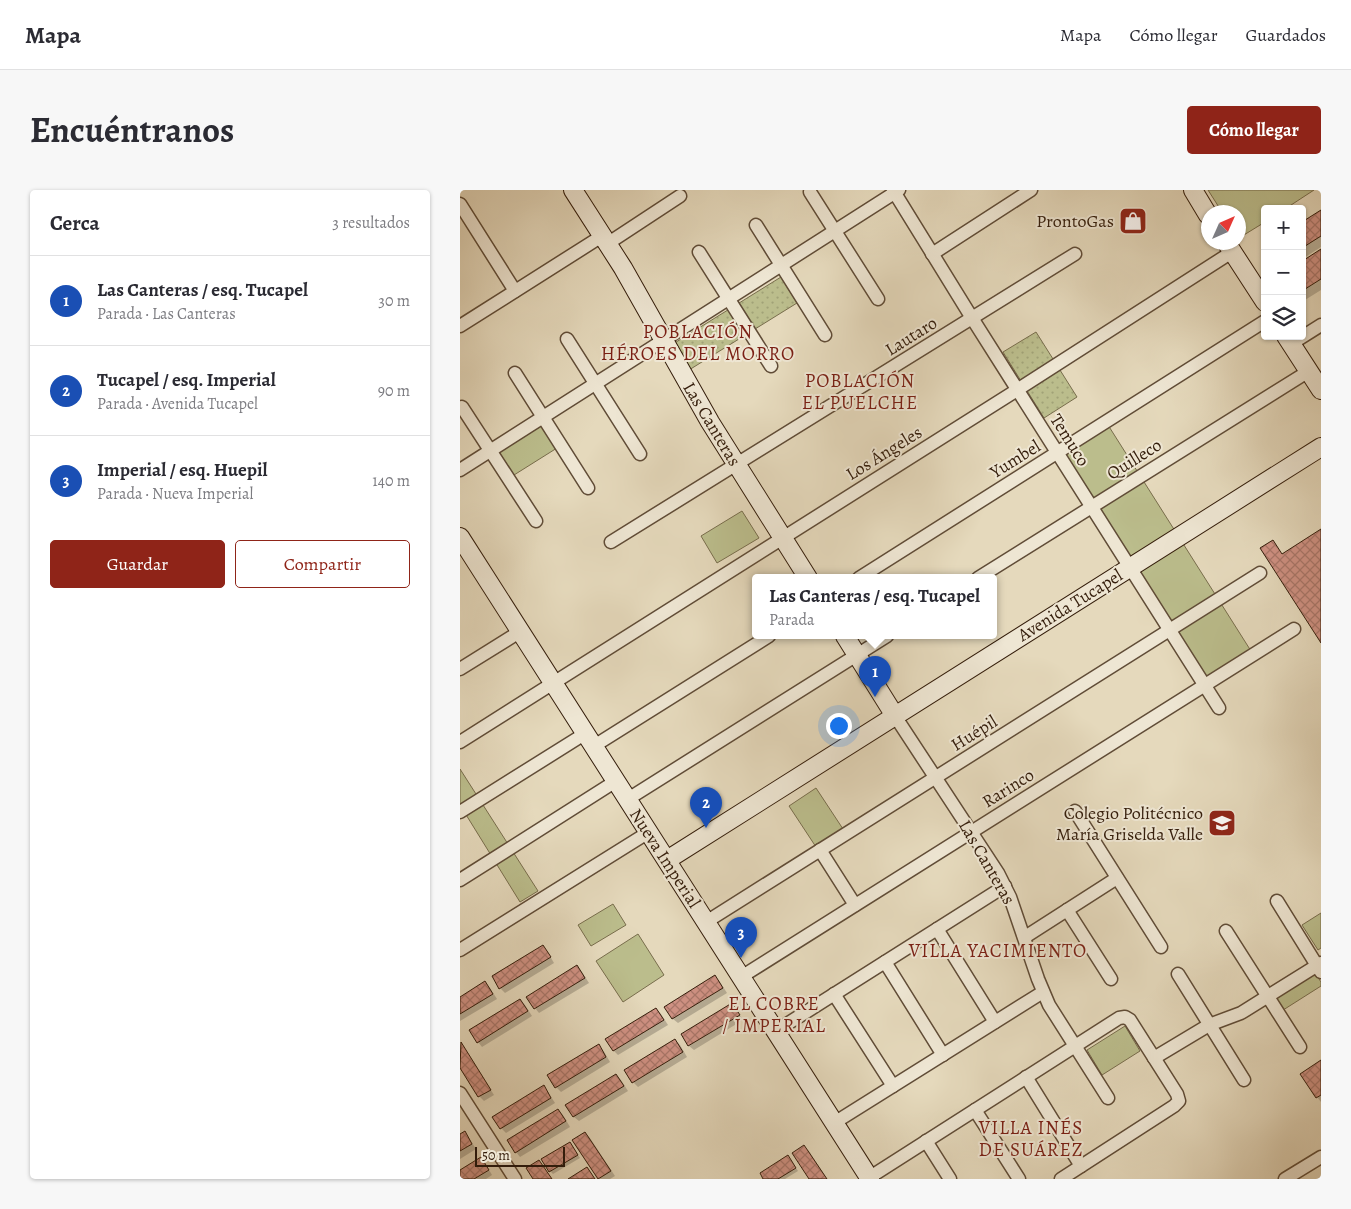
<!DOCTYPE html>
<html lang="es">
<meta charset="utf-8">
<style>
:root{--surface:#fff;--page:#f7f7f7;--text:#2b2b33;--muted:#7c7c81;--line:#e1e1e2;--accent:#8f2418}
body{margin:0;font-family:Alegreya,serif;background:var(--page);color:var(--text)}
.controls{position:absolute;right:15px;top:15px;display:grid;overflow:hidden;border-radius:5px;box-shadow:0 1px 4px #0004}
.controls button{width:45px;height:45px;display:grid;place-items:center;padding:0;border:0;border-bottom:1px solid var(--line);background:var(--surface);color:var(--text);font:25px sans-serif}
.compass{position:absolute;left:741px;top:15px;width:45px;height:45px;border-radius:50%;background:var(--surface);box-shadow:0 1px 4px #0004;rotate:45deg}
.scale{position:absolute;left:15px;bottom:12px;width:90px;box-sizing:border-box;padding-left:5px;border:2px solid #341d0b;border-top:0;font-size:14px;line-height:18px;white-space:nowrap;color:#341d0b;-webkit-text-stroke:4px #eee6d3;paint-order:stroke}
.you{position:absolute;left:378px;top:535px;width:18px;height:18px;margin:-12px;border:4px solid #fff;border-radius:50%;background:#1a73e8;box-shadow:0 0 0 8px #1a73e833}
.badge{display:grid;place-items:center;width:32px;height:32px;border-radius:50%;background:var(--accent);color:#fff;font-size:16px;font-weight:700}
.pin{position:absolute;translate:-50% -41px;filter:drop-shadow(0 1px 2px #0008)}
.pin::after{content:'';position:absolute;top:26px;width:18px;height:15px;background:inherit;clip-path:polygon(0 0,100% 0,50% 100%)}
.popup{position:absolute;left:292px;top:384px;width:245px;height:65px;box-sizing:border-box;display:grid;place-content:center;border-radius:5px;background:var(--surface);filter:drop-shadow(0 1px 4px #0005);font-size:16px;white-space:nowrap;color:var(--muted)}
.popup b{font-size:19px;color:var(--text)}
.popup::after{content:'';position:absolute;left:50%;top:100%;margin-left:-10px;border:10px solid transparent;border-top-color:var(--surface)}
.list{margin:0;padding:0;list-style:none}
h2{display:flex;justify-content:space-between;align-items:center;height:65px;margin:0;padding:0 20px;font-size:21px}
h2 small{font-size:16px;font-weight:400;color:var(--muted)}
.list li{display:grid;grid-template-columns:32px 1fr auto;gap:15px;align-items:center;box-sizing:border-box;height:90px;padding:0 20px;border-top:1px solid var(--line)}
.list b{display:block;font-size:19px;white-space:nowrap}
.list p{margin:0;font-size:16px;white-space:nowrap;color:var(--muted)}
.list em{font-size:16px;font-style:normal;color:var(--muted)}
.actions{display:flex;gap:10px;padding:15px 20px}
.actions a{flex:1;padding:11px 0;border:1px solid var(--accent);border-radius:5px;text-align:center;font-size:18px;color:var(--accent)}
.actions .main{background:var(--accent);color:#fff}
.icon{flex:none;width:28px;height:28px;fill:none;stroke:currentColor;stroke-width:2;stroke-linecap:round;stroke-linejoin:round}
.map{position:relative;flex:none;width:861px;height:989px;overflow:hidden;border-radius:5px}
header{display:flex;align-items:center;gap:30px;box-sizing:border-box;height:70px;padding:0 25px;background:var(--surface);border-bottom:1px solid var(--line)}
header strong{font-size:24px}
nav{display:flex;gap:28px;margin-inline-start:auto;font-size:18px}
.intro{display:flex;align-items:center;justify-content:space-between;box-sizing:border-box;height:120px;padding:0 30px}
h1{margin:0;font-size:35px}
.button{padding:12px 22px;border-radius:5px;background:var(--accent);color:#fff;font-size:18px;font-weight:700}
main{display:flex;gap:30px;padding:0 30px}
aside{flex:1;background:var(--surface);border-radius:5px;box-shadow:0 1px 4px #0004}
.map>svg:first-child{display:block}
</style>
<header>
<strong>Mapa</strong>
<nav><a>Mapa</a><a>Cómo llegar</a><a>Guardados</a></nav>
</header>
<div class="intro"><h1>Encuéntranos</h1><a class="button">Cómo llegar</a></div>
<main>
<aside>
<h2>Cerca<small>3 resultados</small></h2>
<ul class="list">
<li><span class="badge" style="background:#1a4fb4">1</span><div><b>Las Canteras / esq. Tucapel</b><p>Parada · Las Canteras</p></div><em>30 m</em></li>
<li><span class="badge" style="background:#1a4fb4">2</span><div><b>Tucapel / esq. Imperial</b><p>Parada · Avenida Tucapel</p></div><em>90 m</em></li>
<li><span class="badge" style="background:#1a4fb4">3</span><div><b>Imperial / esq. Huepil</b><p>Parada · Nueva Imperial</p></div><em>140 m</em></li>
</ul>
<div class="actions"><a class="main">Guardar</a><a>Compartir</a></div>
</aside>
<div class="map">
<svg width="861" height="989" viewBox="0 0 861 989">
<defs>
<pattern id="grass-dots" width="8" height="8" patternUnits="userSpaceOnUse" patternTransform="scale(1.25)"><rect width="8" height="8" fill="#bbbd8c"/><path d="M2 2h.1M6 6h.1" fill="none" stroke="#a1a277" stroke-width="1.8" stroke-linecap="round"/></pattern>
<pattern id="building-cross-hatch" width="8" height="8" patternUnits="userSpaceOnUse" patternTransform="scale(1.25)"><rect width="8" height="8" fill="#cf9183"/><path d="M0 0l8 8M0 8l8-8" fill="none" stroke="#a97669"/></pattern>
</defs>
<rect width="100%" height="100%" fill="#e5d9bc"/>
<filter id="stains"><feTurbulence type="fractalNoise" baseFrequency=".004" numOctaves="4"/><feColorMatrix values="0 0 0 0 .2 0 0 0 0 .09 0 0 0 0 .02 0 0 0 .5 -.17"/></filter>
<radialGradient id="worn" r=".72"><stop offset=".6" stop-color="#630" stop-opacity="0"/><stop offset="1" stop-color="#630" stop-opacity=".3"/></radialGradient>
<g fill="url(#grass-dots)" stroke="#786d4c">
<path d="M321 87 337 113 229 180 213 154Z"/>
<path d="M576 142 617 207 584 228 543 162Z"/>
</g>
<g fill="#bbbd8c" stroke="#786d4c">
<path d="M748 0H854L825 19H805V32L779 48 778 22H762Z"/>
<path d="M83 235 97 258 54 285 39 262Z"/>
<path d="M648 235 791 461 747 488 601 265Z"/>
<path d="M282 321 299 348 257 373 241 346Z"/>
<path d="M0 579 78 701 60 712 0 615Z"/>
<path d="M356 598 383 639 356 657 329 616Z"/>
<path d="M153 714 166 735 131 756 118 735Z"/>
<path d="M861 723V758L858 760 842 735Z"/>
<path d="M178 744 204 785 163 812 136 771Z"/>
<path d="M855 783 861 792V796L820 822 813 810Z"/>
<path d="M665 836 680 861 642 885 627 860Z"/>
</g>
<g fill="#0003">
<path d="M861 21V57L844 68 845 70 861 60V100L845 110 842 107V34Z"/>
<path d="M83 757 87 761 94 773 45 803 40 798Z"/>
<path d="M117 777 122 782 129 793 79 823 75 818Z"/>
<path d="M255 787 260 792 267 803 218 833 213 829 206 817Z"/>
<path d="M25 793 30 798 37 809 0 831V808Z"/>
<path d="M60 810 65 815 72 826 22 857 18 852Z"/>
<path d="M272 814 276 819 283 830 234 860 229 856 222 844Z"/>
<path d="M196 819 201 824 208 835 158 865 154 861 147 849Z"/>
<path d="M215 850 220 855 227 867 178 897 173 892Z"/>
<path d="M0 854 5 859 34 905 24 911 19 906 0 875Z"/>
<path d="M138 856 143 860 150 872 101 902 96 897Z"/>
<path d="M861 871V912L857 907Z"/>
<path d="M156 885 161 890 168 901 119 931 114 927 107 915Z"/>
<path d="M83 897 88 902 95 913 46 943 41 938 34 927Z"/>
<path d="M98 920 103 925 110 937 60 967 56 962Z"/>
<path d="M4 943 9 948 16 959 0 969V946Z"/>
<path d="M125 943 130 948 155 986 150 989H140L114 950Z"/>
<path d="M112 956 120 968 93 984 90 981Z"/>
<path d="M344 957 349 961 367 989H350Z"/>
<path d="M21 969 25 973 32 985 26 989H0V981Z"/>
<path d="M331 970 338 981 325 989H305Z"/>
</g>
<g fill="url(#building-cross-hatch)" stroke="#341d0b">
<path d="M861 20V46L842 58V32Z"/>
<path d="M861 59V89L842 101V67L844 70Z"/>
<path d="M861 339V453L800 358 813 350 822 364Z"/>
<path d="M83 755 91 767 39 799 32 786Z"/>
<path d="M117 775 125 788 74 819 66 807Z"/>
<path d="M255 785 263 798 212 829 204 817Z"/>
<path d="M25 791 33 804 0 824V807Z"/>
<path d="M60 809 68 821 17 853 9 840Z"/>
<path d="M272 813 280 825 228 856 221 844Z"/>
<path d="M196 818 204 830 153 861 145 849Z"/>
<path d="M215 849 223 862 172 893 164 880Z"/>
<path d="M1 852 31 900 18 907 0 878Z"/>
<path d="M139 854 146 867 95 898 87 885Z"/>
<path d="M861 870V905L856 908 840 884Z"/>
<path d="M156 884 164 896 113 927 105 915Z"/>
<path d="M84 895 91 908 40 939 32 927Z"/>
<path d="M98 919 106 931 55 963 47 950Z"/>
<path d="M5 941 12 954 0 961V944Z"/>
<path d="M125 942 151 981 138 989 112 950Z"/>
<path d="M110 952 118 965 89 982 81 969Z"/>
<path d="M344 955 367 989H349L332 963Z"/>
<path d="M328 965 336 978 318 989H303L300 983Z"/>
<path d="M21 967 29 980 14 989H0V980Z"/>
<path d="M79 970 92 989H73L66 978Z"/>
<path d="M127 977 135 989H108Z"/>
</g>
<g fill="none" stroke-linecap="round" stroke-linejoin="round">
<defs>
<g id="street">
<path d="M433 0 512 128 759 518"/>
<path d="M350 2 418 109"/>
<path d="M0 14 55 101"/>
<path d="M296 35 365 145"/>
<path d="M147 54 220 6"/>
<path d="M239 62 311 176"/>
<path d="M472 64 571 0"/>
<path d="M0 136 142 46"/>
<path d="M107 149 180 264"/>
<path d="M831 154 861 135"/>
<path d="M55 183 128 298"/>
<path d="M2 217 76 331"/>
<path d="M0 280 439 0"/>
<path d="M151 352 615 64"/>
<path d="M399 388 805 131"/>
<path d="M518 388 849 181"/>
<path d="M0 479 61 441"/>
<path d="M435 526 538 683 550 707 578 789 589 815 648 908"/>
<path d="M0 552 557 200 772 62"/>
<path d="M134 556 309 446"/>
<path d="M168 609 427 446"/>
<path d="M615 621 701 757"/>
<path d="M0 622 126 543"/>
<path d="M360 660 395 715"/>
<path d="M0 690 156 591"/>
<path d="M817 711 861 782"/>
<path d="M607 720 651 789"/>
<path d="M246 732 800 383"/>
<path d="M477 739 535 832"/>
<path d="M766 741 840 857"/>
<path d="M565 747 657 688"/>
<path d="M0 760 189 642"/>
<path d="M425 772 483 865"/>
<path d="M718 784 784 890"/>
<path d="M281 787 834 439"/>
<path d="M374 804 433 896"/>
<path d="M316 841 545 696"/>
<path d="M694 868 749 835 781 823 861 773"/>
<path d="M566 887 621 976"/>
<path d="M0 903 55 989"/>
<path d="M515 920 559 989"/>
<path d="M374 933 583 802"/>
<path d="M466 951 490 989"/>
<path d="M407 989 659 828 665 827 670 830 717 904 719 911 714 916 601 989"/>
<path d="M825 989 861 967"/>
</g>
<g id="secondary">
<path d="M113 0 163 78 250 232 348 388"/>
<path d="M733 0 748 25"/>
<path d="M766 52 805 112"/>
<path d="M826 146 861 200"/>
<path d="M0 347 410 989"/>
<path d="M385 446 435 526"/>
<path d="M207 670 861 257"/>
</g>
</defs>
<use href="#street" stroke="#604c37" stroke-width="15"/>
<use href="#secondary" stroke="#341d0b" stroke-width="20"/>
<use href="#street" stroke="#eee6d3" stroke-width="12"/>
<use href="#secondary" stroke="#eee6d3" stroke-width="18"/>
</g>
<defs>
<symbol id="shop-square" viewBox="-11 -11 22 22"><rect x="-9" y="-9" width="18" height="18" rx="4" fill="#8f2418" stroke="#eee6d3"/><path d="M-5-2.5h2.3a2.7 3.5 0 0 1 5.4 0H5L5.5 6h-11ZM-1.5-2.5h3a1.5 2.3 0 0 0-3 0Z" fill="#fff"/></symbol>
<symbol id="school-square" viewBox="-11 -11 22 22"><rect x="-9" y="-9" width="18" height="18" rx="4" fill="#8f2418" stroke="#eee6d3"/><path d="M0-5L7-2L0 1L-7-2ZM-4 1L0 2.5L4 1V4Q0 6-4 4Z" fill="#fff"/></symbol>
</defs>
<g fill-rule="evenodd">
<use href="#shop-square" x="657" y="15" width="32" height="32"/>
<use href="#school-square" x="746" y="617" width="32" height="32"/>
</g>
<g text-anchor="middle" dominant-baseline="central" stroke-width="4" stroke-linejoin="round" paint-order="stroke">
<g font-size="18" fill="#341d0b" stroke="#eee6d3" text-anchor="end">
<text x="654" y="31">ProntoGas</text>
<text x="743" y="623">Colegio Politécnico<tspan x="743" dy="21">María Griselda Valle</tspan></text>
</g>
<g font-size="18" fill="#341d0b" stroke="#eee6d3">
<text transform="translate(451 146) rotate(-32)">Lautaro</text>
<text transform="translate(252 234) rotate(59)">Las Canteras</text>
<text transform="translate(610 250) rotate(58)">Temuco</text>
<text transform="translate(424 263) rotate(-32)">Los Ángeles</text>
<text transform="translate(555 269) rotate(-32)">Yumbel</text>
<text transform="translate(674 269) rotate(-32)">Quilleco</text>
<text transform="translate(610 415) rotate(-32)">Avenida Tucapel</text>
<text transform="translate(514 543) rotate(-32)">Huépil</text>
<text transform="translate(548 598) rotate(-32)">Rarinco</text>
<text transform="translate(205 668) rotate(57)">Nueva Imperial</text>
<text transform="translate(527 672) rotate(60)">Las Canteras</text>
</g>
<g font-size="19" letter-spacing="1" fill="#7a1f14" stroke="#eee6d3">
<text x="238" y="142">POBLACIÓN<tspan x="238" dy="22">HÉROES DEL MORRO</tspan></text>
<text x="400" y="191">POBLACIÓN<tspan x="400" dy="22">EL PUELCHE</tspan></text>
<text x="538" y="761">VILLA YACIMIENTO</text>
<text x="314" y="814">EL COBRE<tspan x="314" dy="22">/ IMPERIAL</tspan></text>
<text x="571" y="938">VILLA INÉS<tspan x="571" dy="22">DE SUÁREZ</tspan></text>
</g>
</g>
<rect width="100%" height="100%" filter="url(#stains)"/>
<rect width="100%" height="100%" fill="url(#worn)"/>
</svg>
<div class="controls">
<button>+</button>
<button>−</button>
<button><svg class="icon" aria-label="layers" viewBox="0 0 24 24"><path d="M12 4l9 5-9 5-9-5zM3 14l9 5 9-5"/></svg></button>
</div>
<svg class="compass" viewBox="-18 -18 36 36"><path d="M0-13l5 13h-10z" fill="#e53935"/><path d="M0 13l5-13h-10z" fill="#7c7c81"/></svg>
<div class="scale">50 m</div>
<div class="you"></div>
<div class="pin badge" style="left:415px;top:507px;background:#1a4fb4">1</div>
<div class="popup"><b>Las Canteras / esq. Tucapel</b>Parada</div>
<div class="pin badge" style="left:246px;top:638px;background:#1a4fb4">2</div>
<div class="pin badge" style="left:281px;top:768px;background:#1a4fb4">3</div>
</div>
</main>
